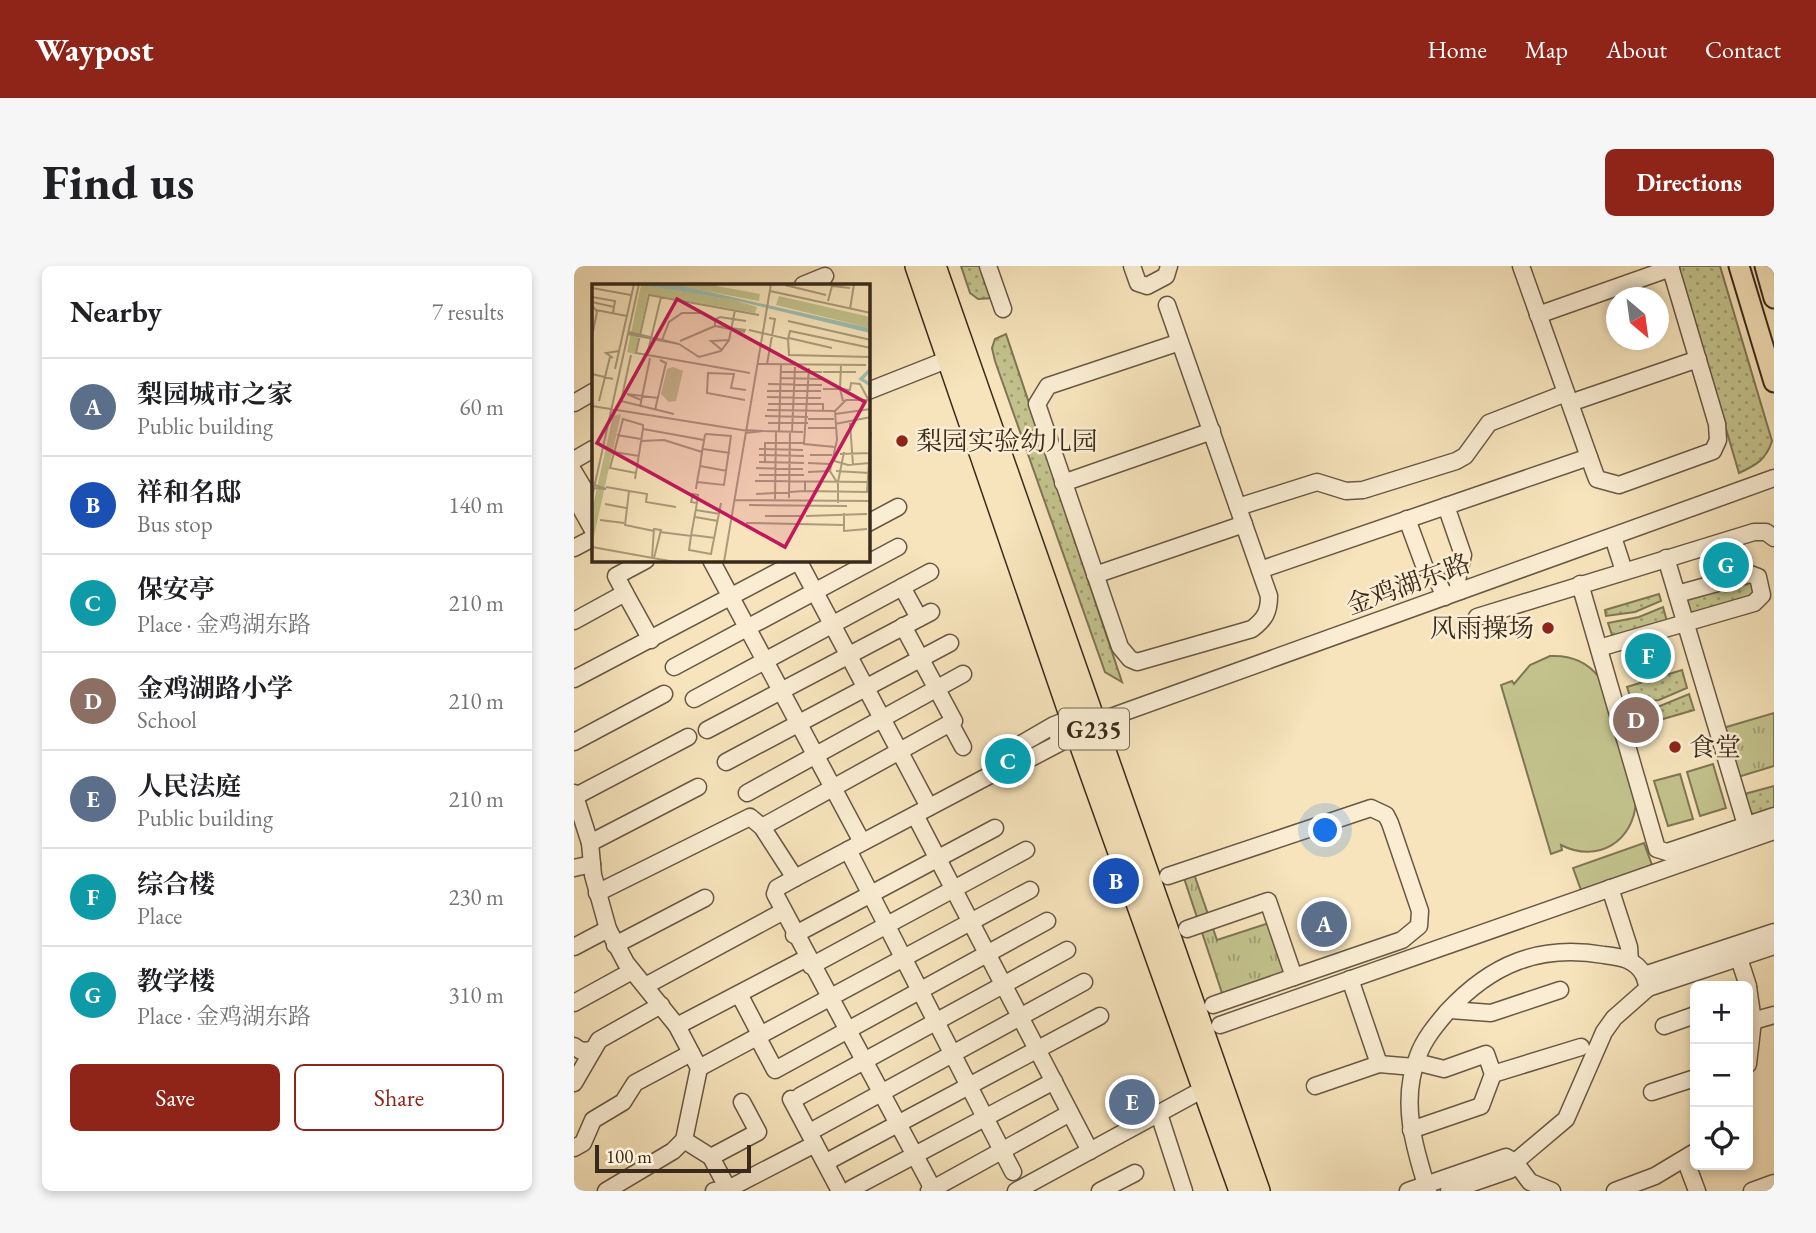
<!DOCTYPE html>
<meta charset="utf-8">
<style>
:root{--surface:#fff;--page:#f6f6f6;--text:#202124;--muted:#757577;--line:#e0e0e0;--accent:#8f2418}
body{margin:0;font-family:"EB Garamond","Noto Serif SC",serif;background:var(--page);color:var(--text)}
.controls{position:absolute;right:21px;bottom:21px;display:grid;overflow:hidden;border-radius:10px;box-shadow:0 4px 10px #0003}
.controls button{width:63px;height:63px;display:grid;place-items:center;padding:0;border:0;border-bottom:2px solid var(--line);background:var(--surface);color:var(--text);font:35px sans-serif}
.compass{position:absolute;left:1032px;top:21px;width:63px;height:63px;border-radius:50%;background:var(--surface);box-shadow:0 4px 10px #0003;rotate:151deg}
.scale{position:absolute;left:21px;bottom:18px;width:156px;box-sizing:border-box;padding-left:7px;border:4px solid #392a1b;border-top:0;font-size:19px;line-height:24px;white-space:nowrap;color:#392a1b;-webkit-text-stroke:5px #faedd3;paint-order:stroke}
.you{position:absolute;left:752px;top:565px;width:24px;height:24px;margin:-18px;border:5px solid #fff;border-radius:50%;background:#1a73e8;box-shadow:0 0 0 10px #1a73e833}
.badge{display:grid;place-items:center;width:46px;height:46px;border-radius:50%;background:var(--accent);color:#fff;font-size:23px;font-weight:700}
.pin{position:absolute;translate:-50% -50%;border:4px solid #fff;box-shadow:0 2px 7px #0006}
.list{margin:0;padding:0;list-style:none}
h2{display:flex;justify-content:space-between;align-items:center;height:91px;margin:0;padding:0 28px;font-size:30px}
h2 small{font-size:23px;font-weight:400;color:var(--muted)}
.list li{display:grid;grid-template-columns:46px 1fr auto;gap:21px;align-items:center;box-sizing:border-box;height:98px;padding:0 28px;border-top:2px solid var(--line)}
.list b{display:block;font-size:26px;white-space:nowrap}
.list p{margin:0;font-size:23px;white-space:nowrap;color:var(--muted)}
.list em{font-size:23px;font-style:normal;color:var(--muted)}
.actions{display:flex;gap:14px;padding:21px 28px}
.actions a{flex:1;padding:16px 0;border:2px solid var(--accent);border-radius:10px;text-align:center;font-size:24px;color:var(--accent)}
.actions .main{background:var(--accent);color:#fff}
.icon{flex:none;width:38px;height:38px;fill:none;stroke:currentColor;stroke-width:2;stroke-linecap:round;stroke-linejoin:round}
.map{position:relative;flex:none;width:1200px;height:925px;overflow:hidden;border-radius:10px}
header{display:flex;align-items:center;gap:42px;box-sizing:border-box;height:98px;padding:0 35px;background:var(--accent);color:#fff}
header strong{font-size:33px}
nav{display:flex;gap:38px;margin-inline-start:auto;font-size:24px}
.intro{display:flex;align-items:center;justify-content:space-between;box-sizing:border-box;height:168px;padding:0 42px}
h1{margin:0;font-size:49px}
.button{padding:18px 32px;border-radius:10px;background:var(--accent);color:#fff;font-size:24px;font-weight:700}
main{display:flex;gap:42px;padding:0 42px}
aside{flex:1;background:var(--surface);border-radius:10px;box-shadow:0 4px 10px #0003}
.map>svg:first-child{display:block}
</style>
<header>
<strong>Waypost</strong>
<nav><a>Home</a><a>Map</a><a>About</a><a>Contact</a></nav>
</header>
<div class="intro"><h1>Find us</h1><a class="button">Directions</a></div>
<main>
<aside>
<h2>Nearby<small>7 results</small></h2>
<ul class="list">
<li><span class="badge" style="background:#5c6f8a">A</span><div><b>梨园城市之家</b><p>Public building</p></div><em>60 m</em></li>
<li><span class="badge" style="background:#1a4fb4">B</span><div><b>祥和名邸</b><p>Bus stop</p></div><em>140 m</em></li>
<li><span class="badge" style="background:#0f9aa8">C</span><div><b>保安亭</b><p>Place · 金鸡湖东路</p></div><em>210 m</em></li>
<li><span class="badge" style="background:#8d6e63">D</span><div><b>金鸡湖路小学</b><p>School</p></div><em>210 m</em></li>
<li><span class="badge" style="background:#5c6f8a">E</span><div><b>人民法庭</b><p>Public building</p></div><em>210 m</em></li>
<li><span class="badge" style="background:#0f9aa8">F</span><div><b>综合楼</b><p>Place</p></div><em>230 m</em></li>
<li><span class="badge" style="background:#0f9aa8">G</span><div><b>教学楼</b><p>Place · 金鸡湖东路</p></div><em>310 m</em></li>
</ul>
<div class="actions"><a class="main">Save</a><a>Share</a></div>
</aside>
<div class="map">
<svg width="1200" height="925" viewBox="0 0 1200 925">
<defs>
<pattern id="grass-tufts" width="24" height="20" patternUnits="userSpaceOnUse" patternTransform="scale(1.75)"><rect width="24" height="20" fill="#c3c28c"/><path d="M3 7l-1-3M5 7V3M7 7l1-3M15 17l-1-3M17 17v-4M19 17l1-3" fill="none" stroke="#9f9e72"/></pattern>
<pattern id="garden-dots" width="8" height="8" patternUnits="userSpaceOnUse" patternTransform="scale(1.75)"><rect width="8" height="8" fill="#c3c28c"/><path d="M2 2h.1M6 6h.1" fill="none" stroke="#9f9e72" stroke-width="1.8" stroke-linecap="round"/></pattern>
</defs>
<rect width="100%" height="100%" fill="#f7e4bc"/>
<filter id="stains"><feTurbulence type="fractalNoise" baseFrequency=".00286" numOctaves="4"/><feColorMatrix values="0 0 0 0 .2 0 0 0 0 .09 0 0 0 0 .02 0 0 0 .5 -.17"/></filter>
<radialGradient id="worn" r=".72"><stop offset=".6" stop-color="#630" stop-opacity="0"/><stop offset="1" stop-color="#630" stop-opacity=".3"/></radialGradient>
<g fill="url(#grass-tufts)" stroke="#7e7654" stroke-width="2">
<path d="M1200 447V500L1164 511 1149 462Z"/>
<path d="M620 608 643 674 695 657 712 708 649 730 610 612Z"/>
</g>
<g fill="url(#garden-dots)" stroke="#7e7654" stroke-width="2">
<path d="M387 0H409L419 32 404 33 396 27Z"/>
<path d="M1104 0H1146L1198 175C1192 194 1182 199 1165 207Z"/>
<path d="M432 68 548 416 531 406 421 95 418 82 421 73Z"/>
<path d="M1174 311 1186 328 1114 353 1107 330Z"/>
<path d="M1085 328 1087 335 1061 346 1032 350 1031 344Z"/>
<path d="M1089 341 1094 359 1040 375 1034 357 1065 351Z"/>
<path d="M1108 404 1113 422 1085 434 1058 437 1053 421Z"/>
<path d="M1115 428 1120 444 1065 460 1060 444 1086 440Z"/>
<path d="M1200 520V547L1184 550 1175 546 1167 529Z"/>
</g>
<g fill="#c3c28c" stroke="#7e7654" stroke-width="2">
<path d="M976 390C995 389 1012 395 1024 410 1036 428 1054 509 1062 535 1060 575 1024 598 987 579L988 584 977 588 927 419 938 415 940 418 956 399Z"/>
<path d="M1139 498 1152 542 1126 550 1113 506Z"/>
<path d="M1106 508 1119 553 1094 560 1080 515Z"/>
<path d="M1070 577 1078 599 1007 624 999 602Z"/>
</g>
<g fill="none" stroke-linecap="round" stroke-linejoin="round">
<defs>
<g id="minor">
<path d="M414 0 429 43"/>
<path d="M558 0 564 17 573 20 592 10 595 0"/>
<path d="M947 0 1020 205 1023 213 1045 219 1139 185 1144 174 1143 158 1096 0"/>
<path d="M229 19 251 10"/>
<path d="M593 39C627 136 661 233 695 330 695 346 691 353 678 363L563 396 556 393 546 381 463 138 474 120 606 76"/>
<path d="M964 49 1097 2"/>
<path d="M294 125 375 93"/>
<path d="M0 137 19 126"/>
<path d="M996 137 1124 93"/>
<path d="M0 194 19 183"/>
<path d="M0 206 19 238"/>
<path d="M489 217 638 165"/>
<path d="M0 230 19 264"/>
<path d="M872 240 889 289 883 314 886 325"/>
<path d="M664 241 743 216 772 225 789 224 882 195 891 190 915 157 992 127"/>
<path d="M833 253 851 302 862 311 871 331"/>
<path d="M294 257 324 241"/>
<path d="M1039 271 1050 305"/>
<path d="M0 282 19 272"/>
<path d="M1092 292 1172 559"/>
<path d="M137 294 288 576"/>
<path d="M224 294 355 541"/>
<path d="M686 304 1015 191"/>
<path d="M521 309 670 258"/>
<path d="M1006 318 1083 583 1093 586 1200 550"/>
<path d="M328 321 345 352"/>
<path d="M51 327 42 310 72 294"/>
<path d="M903 351 1180 266H1192L1200 272"/>
<path d="M0 355 51 327 77 374"/>
<path d="M1025 382 1180 337 1188 329 1184 311 1176 308 1103 328"/>
<path d="M100 401 324 281"/>
<path d="M0 413 226 294"/>
<path d="M120 433 356 306"/>
<path d="M376 457 389 481"/>
<path d="M133 464 357 346"/>
<path d="M484 470 1200 212"/>
<path d="M497 471 432 505 420 507 423 492 480 459 506 449"/>
<path d="M0 476 90 428"/>
<path d="M152 496 376 377"/>
<path d="M0 527 16 577 19 609 34 663 52 697 103 760 125 802 110 874 99 885 32 925"/>
<path d="M173 527 389 408"/>
<path d="M2 530 114 471"/>
<path d="M341 549 516 885"/>
<path d="M188 561 380 455 329 360"/>
<path d="M16 577 124 521"/>
<path d="M274 584 439 906"/>
<path d="M0 602 18 598"/>
<path d="M594 610 797 542 812 549 816 557 846 645 845 660 828 674 720 711 694 635 613 663"/>
<path d="M1036 622 1055 681 1056 695"/>
<path d="M23 627 176 551 188 561 221 612"/>
<path d="M1200 666 1070 709 1074 722 1200 680"/>
<path d="M220 669 421 562"/>
<path d="M41 679 131 632"/>
<path d="M0 681 34 663"/>
<path d="M1162 683 1174 720"/>
<path d="M237 700 452 584"/>
<path d="M776 713 805 798"/>
<path d="M73 719 208 646"/>
<path d="M1174 721 1179 755 1174 798"/>
<path d="M165 728 187 770"/>
<path d="M0 737 58 705"/>
<path d="M639 739 720 711"/>
<path d="M876 744 917 747 986 724"/>
<path d="M1179 755 1200 749"/>
<path d="M646 759 1200 565"/>
<path d="M103 760 233 692"/>
<path d="M1090 760 1121 749"/>
<path d="M184 772 201 804 473 655"/>
<path d="M0 780 7 785 19 784"/>
<path d="M125 802 456 624"/>
<path d="M919 808 1007 781"/>
<path d="M0 817 25 774 87 739"/>
<path d="M741 820 805 798 840 801"/>
<path d="M1078 826 1121 812"/>
<path d="M226 830 493 684"/>
<path d="M217 833 266 925"/>
<path d="M585 848 610 925"/>
<path d="M243 862 510 716"/>
<path d="M837 864 907 840 919 808 912 788 870 803 842 796"/>
<path d="M110 874 137 891 154 923 140 925"/>
<path d="M0 882 9 877 19 854 49 836 61 817 117 787"/>
<path d="M137 891 184 866 168 836"/>
<path d="M258 893 526 750"/>
<path d="M1111 893 1123 925"/>
<path d="M277 923 480 815"/>
<path d="M156 925 154 923 241 878"/>
<path d="M355 925 496 847"/>
<path d="M360 925 201 628 203 622 221 612 420 507"/>
<path d="M442 925 637 819"/>
<path d="M526 925 561 907"/>
<path d="M834 925 932 891 941 896 936 904 875 925"/>
<path d="M854 925C840 881 826 835 844 790 850 773 862 759 873 746 917 698 965 678 1030 689 1047 691 1061 693 1070 709"/>
<path d="M978 925 956 916 941 896 992 853 1030 766 1040 752 1074 722"/>
<path d="M1041 925 1081 910 1121 886"/>
<path d="M1178 925 1200 917"/>
</g>
<g id="major">
<path d="M1165 0 1200 116"/>
<path d="M1191 0 1200 32"/>
</g>
<g id="highway">
<path d="M343 0 504 469 667 925"/>
<path d="M360 0 684 925"/>
</g>
</defs>
<use href="#minor" stroke="#685843" stroke-width="19"/>
<use href="#major" stroke="#392a1b" stroke-width="23"/>
<use href="#highway" stroke="#392a1b" stroke-width="26"/>
<use href="#minor" stroke="#faedd3" stroke-width="16"/>
<use href="#major" stroke="#f7e4bc" stroke-width="19"/>
<use href="#highway" stroke="#f7e4bc" stroke-width="23"/>
</g>
<g fill="#8f2418" stroke="#faedd3" stroke-width="2.5">
<circle cx="328" cy="175" r="7"/>
<circle cx="974" cy="362" r="7"/>
<circle cx="1101" cy="481" r="7"/>
</g>
<g text-anchor="middle" dominant-baseline="central" stroke-width="5" stroke-linejoin="round" paint-order="stroke">
<rect fill="#faedd3" stroke="#736452" stroke-width="2" x="485" y="442.5" width="70" height="41" rx="5"/>
<g font-size="24" font-weight="bold" fill="#392a1b">
<text x="520" y="463">G235</text>
</g>
<g font-size="26" fill="#392a1b" stroke="#faedd3" text-anchor="start">
<text x="342" y="175">梨园实验幼儿园</text>
<text x="960" y="362" text-anchor="end">风雨操场</text>
<text x="1115" y="481">食堂</text>
</g>
<g font-size="26" fill="#392a1b" stroke="#faedd3">
<text transform="translate(834 318) rotate(-20)">金鸡湖东路</text>
</g>
</g>
<g transform="translate(18 18)">
<rect width="278" height="278" fill="#f7e4bc"/>
<path d="M187 12 278 33V44L184 21Z" fill="#c3c28c"/>
<path d="M114 0 168 10 167 17 82 1ZM49 1 142 16 165 23 163 29 56 10 43 70 35 68ZM29 130 15 193 0 261V226L21 132Z" fill="#c3c28c"/>
<path d="M81 83 91 87 84 117 77 118 69 110 75 85Z" fill="#c3c28c"/>
<path d="M82 0 278 44V49L142 16 48 1Z" fill="#9dbfb0"/>
<path fill="none" stroke="#9dbfb0" stroke-width="3.5" d="M279 85 269 95 279 101"/>
<path fill="none" stroke="#ab9a7c" stroke-width="2" d="M193 1 234 11M0 4 39 11M178 7 279 29M0 13 23 17 21 29M236 17 240 2 258 4M0 18 22 23M0 21 5 28 0 52M258 25 262 0M4 26 35 32M122 36 128 33 154 37M196 37 279 56M157 46 196 55 197 71 279 73M153 48 123 42 154 46M36 50 87 60 37 48M197 54 240 64M196 55 198 47 279 64M70 56 77 38 90 29H111L123 37V42L88 57M87 60 107 73 129 67 137 56 143 26M130 66 119 57 137 56M39 71 29 117 82 130M55 71 69 13M21 74 14 69 27 67M165 80 274 81M175 80 183 35 177 34M217 84 212 160 243 163M23 85 42 0M188 88H230M231 88H264M158 89 44 69 57 11 167 31M0 90 21 95M188 94 229 95M176 100 230 101M231 105H248L249 81M175 107H229M175 113 229 114M49 116 35 110 66 114M153 116 115 109 116 89 142 90 139 104 154 106M7 117 18 73M251 117 248 105 258 106 259 99 268 100 276 115M176 120H231V126M0 122 156 147M48 123 58 74M63 126 74 79 68 76M175 126 243 127M243 130 279 125M173 132 216 133M216 135H242M176 139H216M258 139 261 181M243 140 279 133M216 144H244M51 145 112 156M153 146 171 147 154 149M171 147 211 148M187 148 189 80M200 148 203 83M25 151 49 155M49 157 72 156 110 168M111 165 138 169M167 165 211 166M22 168 47 172M248 170 277 169M167 171 212 172M218 171H240M239 176 256 181 277 179M167 178 212 179M173 178V159H212M216 179 238 180M108 182 135 187M164 184 211 185M244 187 277 189M216 188 238 187M167 191H212M43 195 44 189 51 145V141L31 135 18 184 44 189M163 197 276 198M213 198V207L275 208 279 148M246 198 252 168M14 203 55 210 54 218 84 223M2 204 14 205 3 201M104 205 105 198 108 182 110 168 113 151 114 150 139 152 132 201 105 198M37 207 33 241 62 247M164 210 213 207M0 213 47 0M197 214 198 148M183 215 184 148M142 216 279 217M246 219V200L238 187 245 156 243 127 254 116H279M13 220 34 224M157 221 255 222M104 226 128 230M252 229V247L275 245M173 232H210M214 232 275 230M103 233 126 237M8 236 32 239M154 239 252 241M68 248 99 252 105 219 99 218 101 210 106 211 105 219M100 251 123 254M99 252 97 266 119 270 129 219M0 263 83 278M60 274 62 245 69 246 62 274M132 278 179 0"/>
<path fill="#c2185b" fill-opacity="0.15" stroke="#c2185b" stroke-width="3.5" d="M85 15 273 118 193 263 5 159Z"/>
<rect width="278" height="278" fill="none" stroke="#392a1b" stroke-width="3.5"/>
</g>
<rect width="100%" height="100%" filter="url(#stains)"/>
<rect width="100%" height="100%" fill="url(#worn)"/>
</svg>
<div class="controls">
<button>+</button>
<button>−</button>
<button><svg class="icon" aria-label="locate" viewBox="0 0 24 24"><circle cx="12" cy="12" r="6"/><path d="M12 2v4M12 18v4M2 12h4M18 12h4"/></svg></button>
</div>
<svg class="compass" viewBox="-18 -18 36 36"><path d="M0-13l5 13h-10z" fill="#e53935"/><path d="M0 13l5-13h-10z" fill="#757577"/></svg>
<div class="scale">100 m</div>
<div class="you"></div>
<div class="pin badge" style="left:750px;top:658px;background:#5c6f8a">A</div>
<div class="pin badge" style="left:542px;top:615px;background:#1a4fb4">B</div>
<div class="pin badge" style="left:434px;top:495px;background:#0f9aa8">C</div>
<div class="pin badge" style="left:1062px;top:454px;background:#8d6e63">D</div>
<div class="pin badge" style="left:558px;top:836px;background:#5c6f8a">E</div>
<div class="pin badge" style="left:1074px;top:390px;background:#0f9aa8">F</div>
<div class="pin badge" style="left:1152px;top:299px;background:#0f9aa8">G</div>
</div>
</main>
